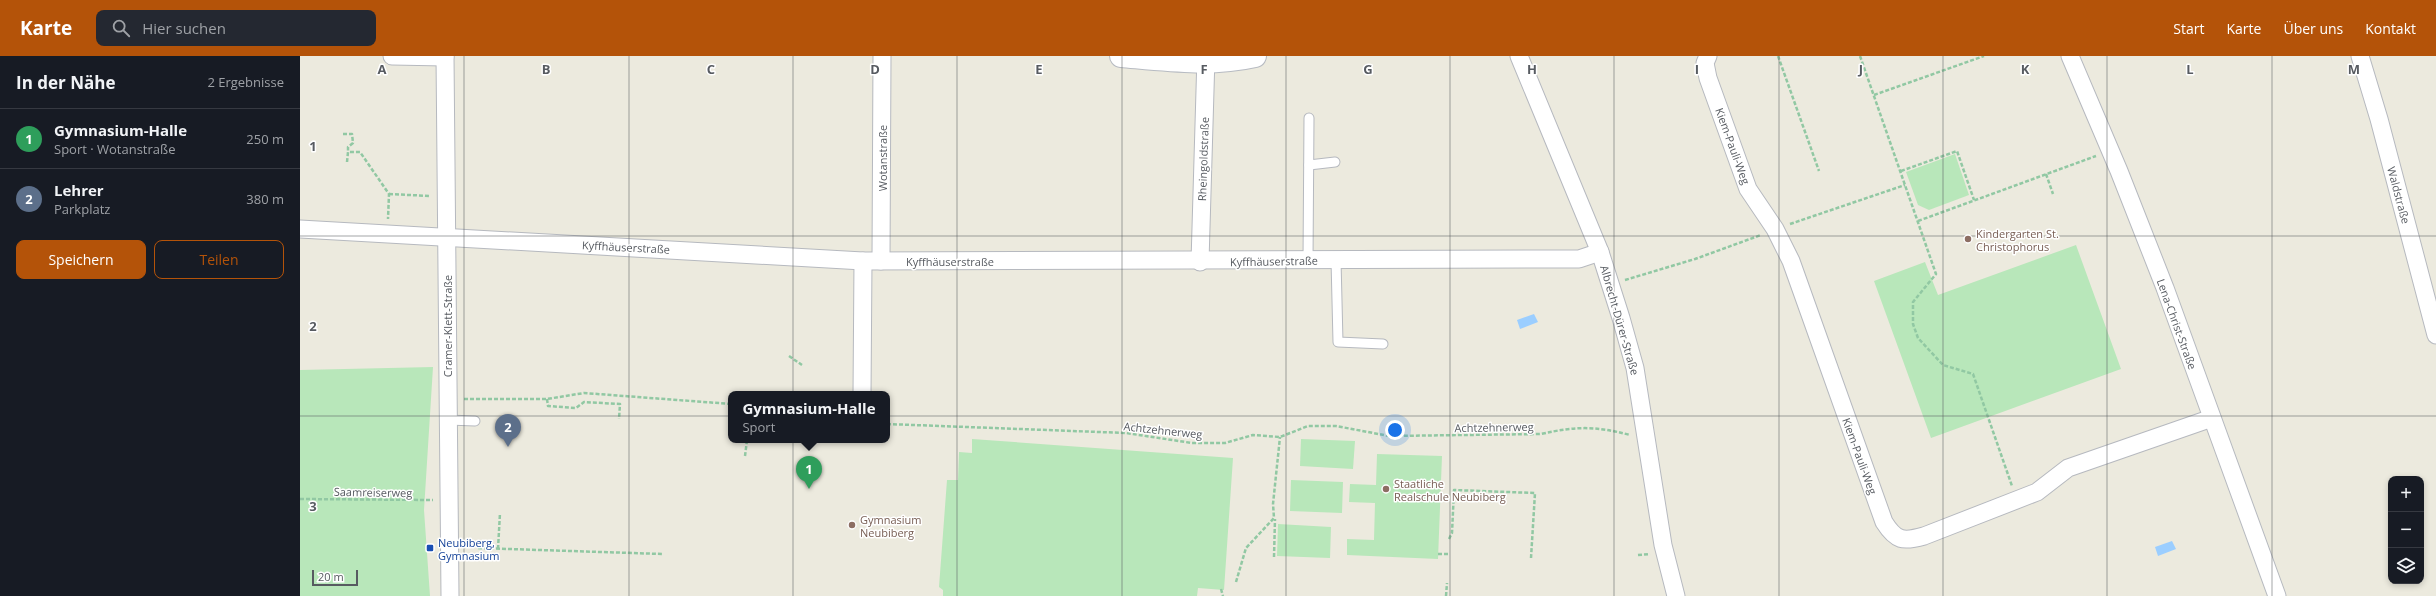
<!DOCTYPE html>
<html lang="de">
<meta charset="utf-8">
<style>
:root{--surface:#171b24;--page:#242831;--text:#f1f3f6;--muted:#9ea1a6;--line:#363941;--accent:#b45309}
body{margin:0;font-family:"Open Sans",sans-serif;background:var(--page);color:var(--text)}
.controls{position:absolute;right:12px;bottom:12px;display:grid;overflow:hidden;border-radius:8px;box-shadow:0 2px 6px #0003}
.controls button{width:36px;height:36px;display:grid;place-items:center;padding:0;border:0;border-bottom:1px solid var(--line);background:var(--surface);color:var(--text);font:20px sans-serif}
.scale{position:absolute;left:12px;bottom:10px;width:46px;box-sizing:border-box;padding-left:4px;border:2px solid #575b61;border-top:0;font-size:11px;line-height:14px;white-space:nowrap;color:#575b61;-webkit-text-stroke:3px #fff;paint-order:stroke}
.you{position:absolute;left:1095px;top:374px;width:14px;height:14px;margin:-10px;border:3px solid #fff;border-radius:50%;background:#1a73e8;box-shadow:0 0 0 6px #1a73e833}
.badge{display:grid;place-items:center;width:26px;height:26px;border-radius:50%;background:var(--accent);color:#fff;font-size:13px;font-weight:700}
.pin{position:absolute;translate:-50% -33px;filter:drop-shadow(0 1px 2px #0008)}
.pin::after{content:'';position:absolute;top:21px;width:14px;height:12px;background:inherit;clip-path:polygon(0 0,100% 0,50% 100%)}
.popup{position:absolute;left:428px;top:335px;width:162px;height:52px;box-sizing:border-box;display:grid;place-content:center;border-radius:8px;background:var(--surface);filter:drop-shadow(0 1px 3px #0005);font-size:13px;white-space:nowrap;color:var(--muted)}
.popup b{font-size:15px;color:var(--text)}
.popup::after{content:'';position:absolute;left:50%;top:100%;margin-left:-8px;border:8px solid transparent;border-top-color:var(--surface)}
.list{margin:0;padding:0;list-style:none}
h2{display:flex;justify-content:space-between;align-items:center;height:52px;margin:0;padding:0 16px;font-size:17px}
h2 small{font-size:13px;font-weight:400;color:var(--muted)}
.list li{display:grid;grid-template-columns:26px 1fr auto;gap:12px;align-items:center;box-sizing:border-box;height:60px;padding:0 16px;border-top:1px solid var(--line)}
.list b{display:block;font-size:15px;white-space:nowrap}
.list p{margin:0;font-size:13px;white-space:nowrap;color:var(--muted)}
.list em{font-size:13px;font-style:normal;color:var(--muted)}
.actions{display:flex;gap:8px;padding:12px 16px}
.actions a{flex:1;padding:9px 0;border:1px solid var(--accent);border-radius:8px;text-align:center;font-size:14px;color:var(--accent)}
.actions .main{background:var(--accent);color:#fff}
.icon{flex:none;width:22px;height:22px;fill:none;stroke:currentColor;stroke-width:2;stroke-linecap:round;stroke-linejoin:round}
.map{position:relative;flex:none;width:2136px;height:540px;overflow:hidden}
header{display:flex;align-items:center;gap:24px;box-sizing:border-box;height:56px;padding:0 20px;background:var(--accent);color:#fff}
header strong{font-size:19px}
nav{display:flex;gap:22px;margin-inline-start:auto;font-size:14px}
.search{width:280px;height:36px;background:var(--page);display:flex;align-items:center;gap:10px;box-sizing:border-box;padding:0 14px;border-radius:8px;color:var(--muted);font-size:15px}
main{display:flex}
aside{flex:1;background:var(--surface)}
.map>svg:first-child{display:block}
</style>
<header>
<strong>Karte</strong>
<div class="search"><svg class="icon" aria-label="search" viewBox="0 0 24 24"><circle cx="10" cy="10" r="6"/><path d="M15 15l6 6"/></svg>Hier suchen</div>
<nav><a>Start</a><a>Karte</a><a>Über uns</a><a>Kontakt</a></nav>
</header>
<main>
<aside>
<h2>In der Nähe<small>2 Ergebnisse</small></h2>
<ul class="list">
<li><span class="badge" style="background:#2e9e5b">1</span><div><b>Gymnasium-Halle</b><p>Sport · Wotanstraße</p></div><em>250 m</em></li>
<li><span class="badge" style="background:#5c6f8a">2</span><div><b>Lehrer</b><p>Parkplatz</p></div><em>380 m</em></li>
</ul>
<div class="actions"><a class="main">Speichern</a><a>Teilen</a></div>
</aside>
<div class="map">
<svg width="2136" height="540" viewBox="0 0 2136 540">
<rect width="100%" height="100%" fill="#eceade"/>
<g fill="#b8e7ba">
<path d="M1655 98 1669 139 1629 154 1618 149 1606 116Z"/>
<path d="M1776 189 1821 313 1631 382 1574 225 1625 206 1638 239Z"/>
<path d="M133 311 124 454 130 540H0V314Z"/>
<path d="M672 383 933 402 924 534 898 532 897 540H643V534L639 531 647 424H658L659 396 672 397Z"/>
<path d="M1001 383 1055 385 1053 413 1000 410Z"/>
<path d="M1077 398 1142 400 1138 503 1047 499V483L1074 484 1075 447 1049 446 1050 428 1076 429Z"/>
<path d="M991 424 1043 426 1042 457 990 455Z"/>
<path d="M978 468 1031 471 1030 502 977 500Z"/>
</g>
<g fill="#9bceff">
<path d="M1234 258 1238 266 1220 273 1217 264Z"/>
<path d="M1872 485 1876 493 1858 500 1855 491Z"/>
</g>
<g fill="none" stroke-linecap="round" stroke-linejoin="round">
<defs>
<g id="lane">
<path d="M1009 109 1035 106"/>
<path d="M1036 204 1038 286 1083 288"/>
<path d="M1008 205 1009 62"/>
<path d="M148 364 175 365"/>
</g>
<g id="street">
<path d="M92 0 145 1"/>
<path d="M145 0 150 540"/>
<path d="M1219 0 1300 196 1321 262 1335 312 1363 489 1376 540"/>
<path d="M1408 0 1405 7 1408 22 1448 133 1475 173 1491 205 1584 466C1596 485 1603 486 1624 480L1737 436 1768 412 1912 362"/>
<path d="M1770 0 1819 115 1865 232 1977 540"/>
<path d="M2060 0 2079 63 2136 279"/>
<path d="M0 173 563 205 1253 203H1279L1300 196"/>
<path d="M581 205 582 0"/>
<path d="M900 206 906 0"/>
<path d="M562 338 563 205"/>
</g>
<path id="secondary" d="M821 0C866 4 911 10 955 0"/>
</defs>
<use href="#lane" stroke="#b6b9bf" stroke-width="11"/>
<use href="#street" stroke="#b6b9bf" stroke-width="19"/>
<use href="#secondary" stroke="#b7bbc2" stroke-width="24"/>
<g stroke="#91c8a3" stroke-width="2.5" stroke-dasharray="4 2" stroke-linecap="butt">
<path d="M1478 0 1519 115"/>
<path d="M1560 0 1636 218 1613 246V268L1618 282 1643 309 1673 318 1712 430"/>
<path d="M1574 39 1684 0"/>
<path d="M43 78H52L53 87 48 91V96"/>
<path d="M47 106 48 96H60L89 138 88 163"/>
<path d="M1601 115 1657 95 1674 144"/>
<path d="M1746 118 1753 138"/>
<path d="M89 138 130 140"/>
<path d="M1618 165 1796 100"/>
<path d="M1490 168 1605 129"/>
<path d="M1325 224 1395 203 1461 179"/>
<path d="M489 300 502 309"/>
<path d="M164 343H247L284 337 431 348"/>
<path d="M247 343 248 350 276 352 284 346 320 348 319 363"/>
<path d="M587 368 826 377 892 387H925L953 379 980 381 1008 370H1036L1089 380 1241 378C1276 370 1296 370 1330 379"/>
<path d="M445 400 447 384"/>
<path d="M0 443 133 444"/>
<path d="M1149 483 1152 477 1154 434 1235 437 1231 502"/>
<path d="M178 492 363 498"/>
<path d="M198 493 200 457"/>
<path d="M1138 498H1148"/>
<path d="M1338 499 1350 498"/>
<path d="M974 501 975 463"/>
<path d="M936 526 946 492 974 462 973 448 980 381"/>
<path d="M921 533 923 540"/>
<path d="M1146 540 1147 527"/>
</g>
<use href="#lane" stroke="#fff" stroke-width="9"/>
<use href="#street" stroke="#fff" stroke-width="17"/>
<use href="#secondary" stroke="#fff" stroke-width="22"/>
</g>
<path fill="none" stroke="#575b61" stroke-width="1" stroke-opacity="0.55" d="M164 0V540M329 0V540M493 0V540M657 0V540M822 0V540M986 0V540M1150 0V540M1314 0V540M1479 0V540M1643 0V540M1807 0V540M1972 0V540M0 180H2136M0 360H2136"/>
<g fill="#8d6e63" stroke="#fff" stroke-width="1.5">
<circle cx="1668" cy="183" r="4"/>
<circle cx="1086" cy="433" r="4"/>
<circle cx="552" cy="469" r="4"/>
</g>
<rect fill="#1a4fb4" stroke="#fff" stroke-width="1.5" x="126" y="488" width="8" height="8" rx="2"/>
<g text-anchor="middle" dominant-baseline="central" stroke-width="3" stroke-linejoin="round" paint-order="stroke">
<g font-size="11" fill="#575b61" stroke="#fff">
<text transform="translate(1433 90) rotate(70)">Kiem-Pauli-Weg</text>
<text transform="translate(582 102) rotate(-90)">Wotanstraße</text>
<text transform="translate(903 103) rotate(-88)">Rheingoldstraße</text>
<text transform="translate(2099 139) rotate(75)">Waldstraße</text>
<text transform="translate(326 191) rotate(3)">Kyffhäuserstraße</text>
<text x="650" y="205">Kyffhäuserstraße</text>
<text transform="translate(974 205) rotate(-1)">Kyffhäuserstraße</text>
<text transform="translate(1320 264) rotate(74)">Albrecht-Dürer-Straße</text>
<text transform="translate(1877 268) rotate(70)">Lena-Christ-Straße</text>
<text transform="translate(147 270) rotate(-90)">Cramer-Klett-Straße</text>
<text transform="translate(1194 371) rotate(-1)">Achtzehnerweg</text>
<text transform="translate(863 374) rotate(6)">Achtzehnerweg</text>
<text transform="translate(1560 400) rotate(70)">Kiem-Pauli-Weg</text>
<text transform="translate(73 436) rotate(1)">Saamreiserweg</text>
</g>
<g font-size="11" fill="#785e54" stroke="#fff" text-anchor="start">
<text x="1676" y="177">Kindergarten St.<tspan x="1676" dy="13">Christophorus</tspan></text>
<text x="1094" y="427">Staatliche<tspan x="1094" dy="13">Realschule Neubiberg</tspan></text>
<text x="560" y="463">Gymnasium<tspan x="560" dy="13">Neubiberg</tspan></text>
</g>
<g font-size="11" fill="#164399" stroke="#fff" text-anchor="start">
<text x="138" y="486">Neubiberg,<tspan x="138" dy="13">Gymnasium</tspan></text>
</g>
</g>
<g font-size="13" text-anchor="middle" font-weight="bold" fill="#575b61" stroke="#fff" stroke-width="3" stroke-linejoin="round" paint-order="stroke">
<text x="82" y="18">A</text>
<text x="246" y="18">B</text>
<text x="411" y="18">C</text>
<text x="575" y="18">D</text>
<text x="739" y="18">E</text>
<text x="904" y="18">F</text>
<text x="1068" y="18">G</text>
<text x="1232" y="18">H</text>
<text x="1397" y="18">I</text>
<text x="1561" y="18">J</text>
<text x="1725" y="18">K</text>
<text x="1890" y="18">L</text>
<text x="2054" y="18">M</text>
<text x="13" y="95">1</text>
<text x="13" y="275">2</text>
<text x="13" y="455">3</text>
</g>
</svg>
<div class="controls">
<button>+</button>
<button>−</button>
<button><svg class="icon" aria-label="layers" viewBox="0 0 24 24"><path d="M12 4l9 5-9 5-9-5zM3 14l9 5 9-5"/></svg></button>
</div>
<div class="scale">20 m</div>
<div class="you"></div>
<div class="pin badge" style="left:509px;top:433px;background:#2e9e5b">1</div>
<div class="popup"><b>Gymnasium-Halle</b>Sport</div>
<div class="pin badge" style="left:208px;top:391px;background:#5c6f8a">2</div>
</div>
</main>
